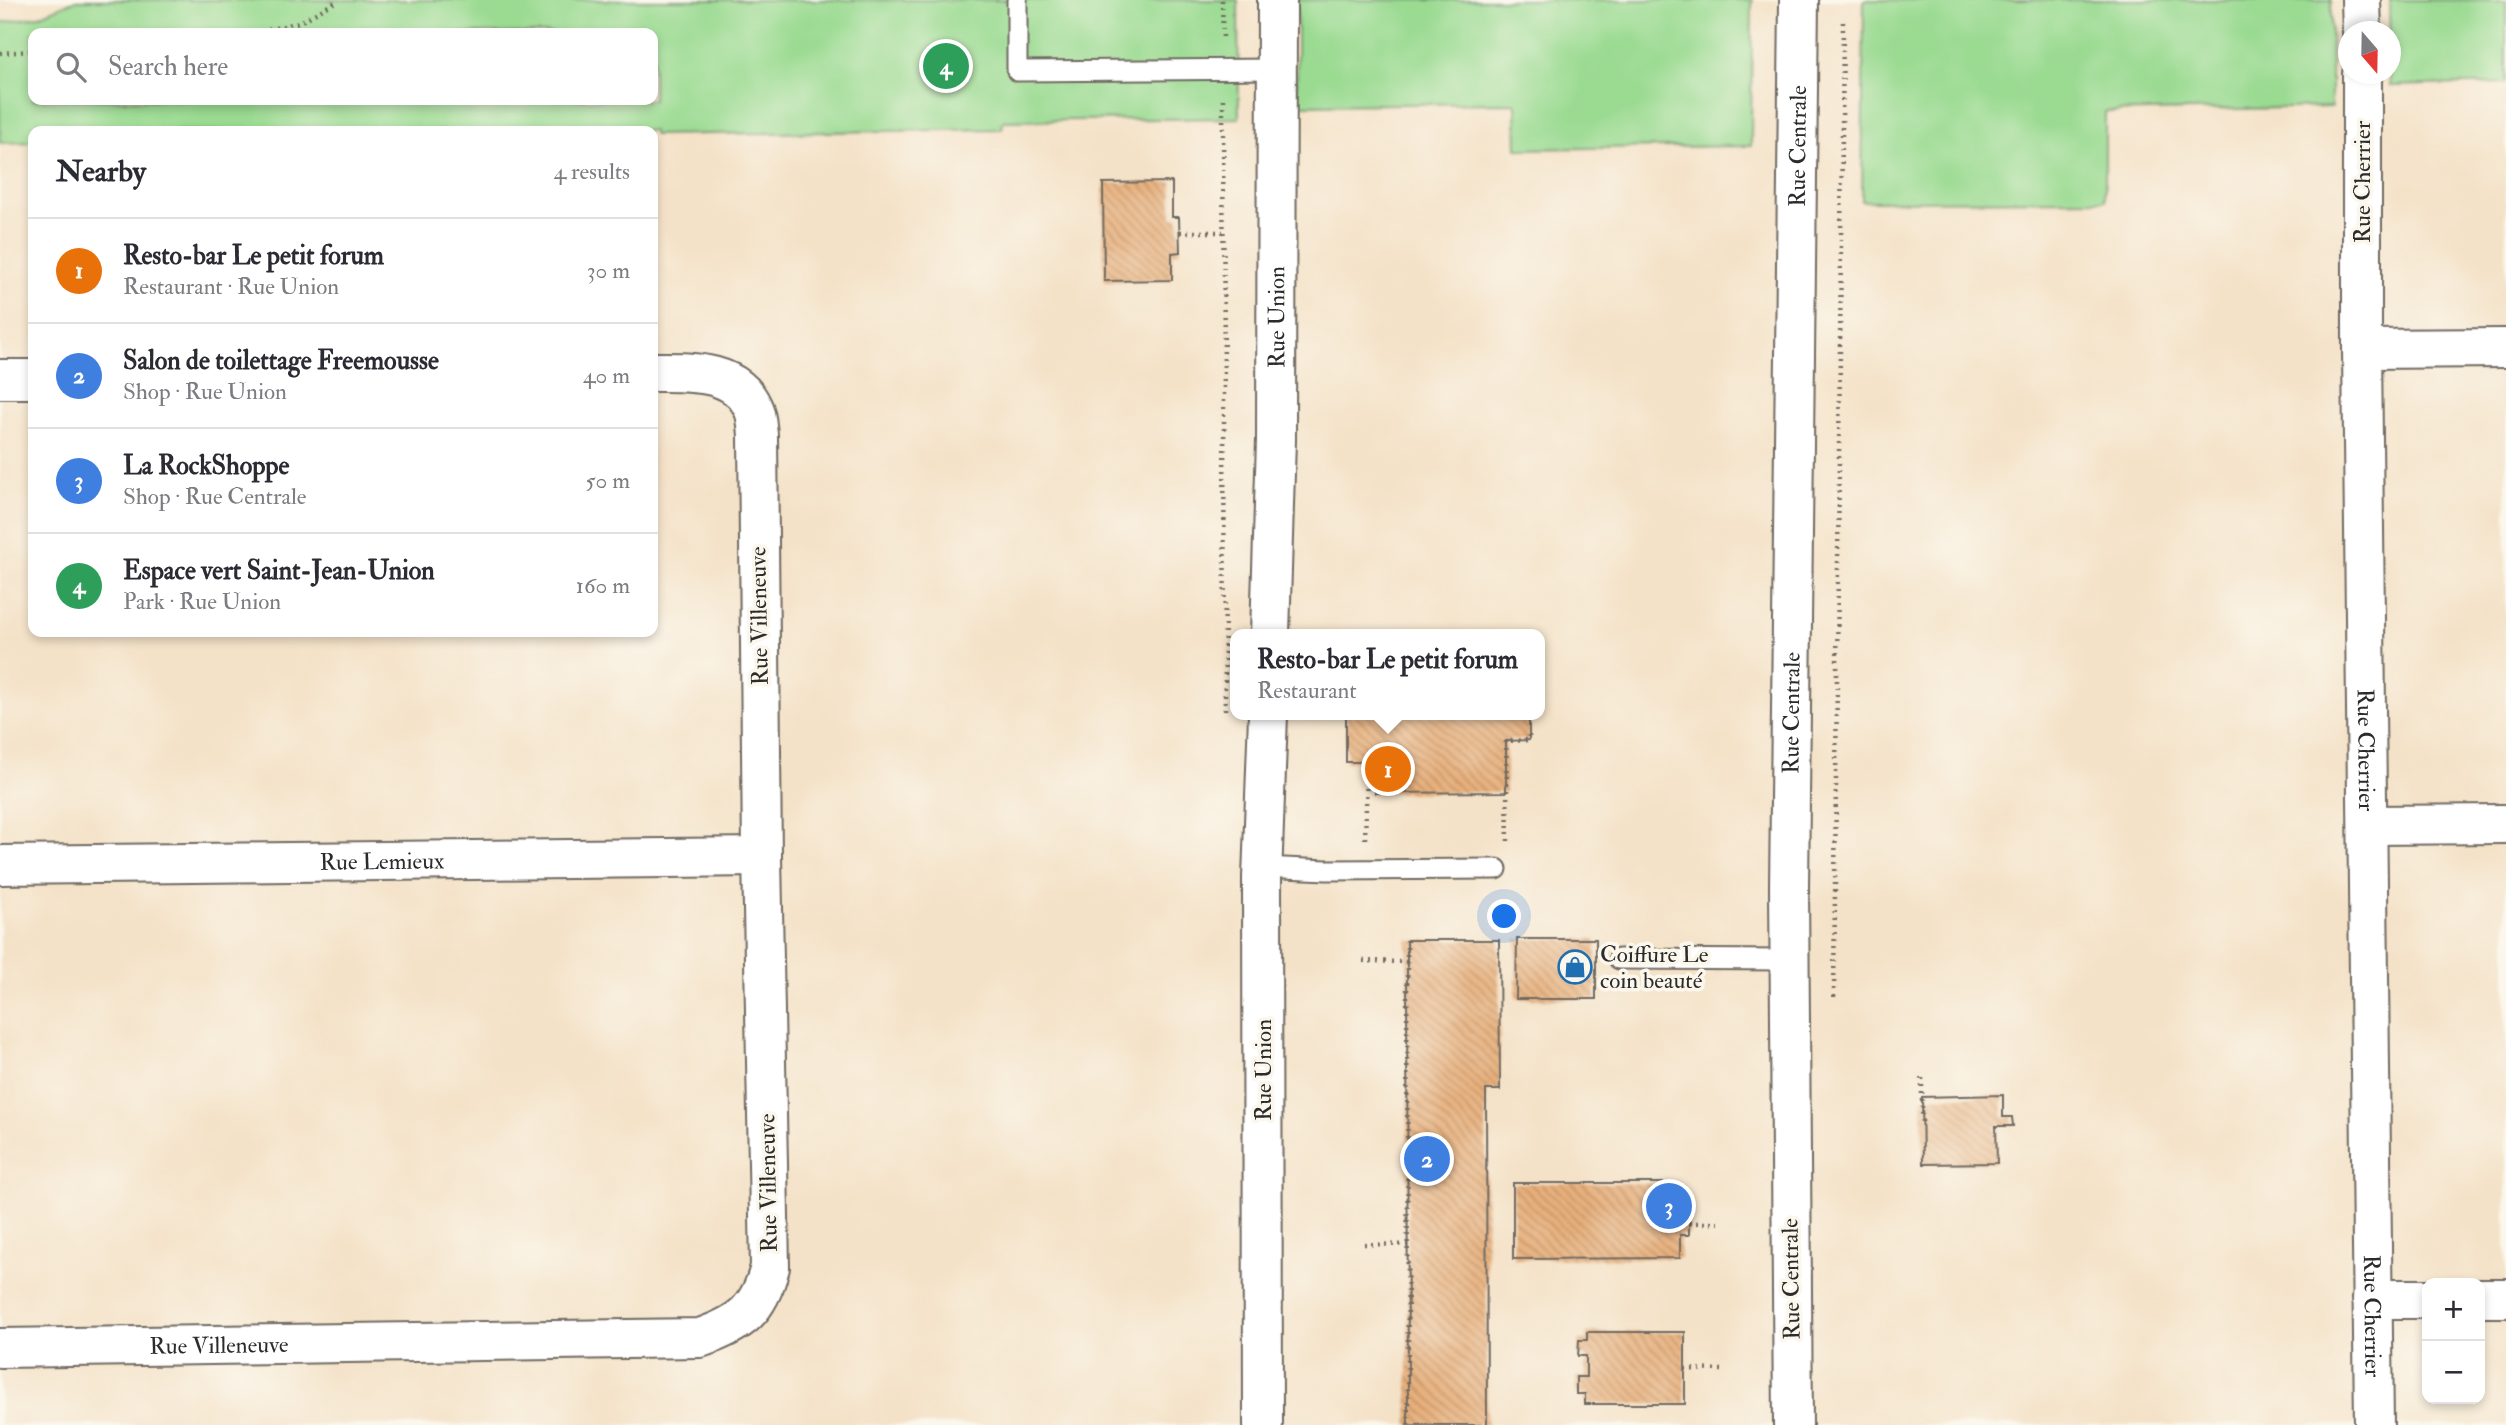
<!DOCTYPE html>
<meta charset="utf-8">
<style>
:root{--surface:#fff;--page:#f7f7f7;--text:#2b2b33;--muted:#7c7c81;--line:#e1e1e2;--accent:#0b8043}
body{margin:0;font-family:"IM FELL Double Pica",serif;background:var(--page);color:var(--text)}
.controls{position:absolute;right:21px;bottom:21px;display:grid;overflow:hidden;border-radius:14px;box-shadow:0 4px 10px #0003}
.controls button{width:63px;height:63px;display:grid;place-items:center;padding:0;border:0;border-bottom:2px solid var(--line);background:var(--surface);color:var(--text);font:35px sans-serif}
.compass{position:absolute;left:2338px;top:21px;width:63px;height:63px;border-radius:50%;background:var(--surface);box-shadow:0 4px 10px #0003;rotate:160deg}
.you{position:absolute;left:1505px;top:917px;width:24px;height:24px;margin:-18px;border:5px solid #fff;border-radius:50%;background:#1a73e8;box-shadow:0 0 0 10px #1a73e833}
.badge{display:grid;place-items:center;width:46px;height:46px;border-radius:50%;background:var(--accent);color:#fff;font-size:23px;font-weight:700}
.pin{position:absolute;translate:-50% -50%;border:4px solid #fff;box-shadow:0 2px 7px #0006}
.popup{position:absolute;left:1230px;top:629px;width:315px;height:91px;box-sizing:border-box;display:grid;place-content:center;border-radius:14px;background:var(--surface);filter:drop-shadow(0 2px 5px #0005);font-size:23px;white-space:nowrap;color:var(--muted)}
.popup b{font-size:26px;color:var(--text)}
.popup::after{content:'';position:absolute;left:50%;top:100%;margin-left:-14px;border:14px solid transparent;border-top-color:var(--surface)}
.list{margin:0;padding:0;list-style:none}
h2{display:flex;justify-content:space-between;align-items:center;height:91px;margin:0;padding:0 28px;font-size:30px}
h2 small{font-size:23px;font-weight:400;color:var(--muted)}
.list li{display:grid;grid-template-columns:46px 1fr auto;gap:21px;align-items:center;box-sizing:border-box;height:105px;padding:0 28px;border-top:2px solid var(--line)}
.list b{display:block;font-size:26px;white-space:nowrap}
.list p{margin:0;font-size:23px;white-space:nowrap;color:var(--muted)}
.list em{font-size:23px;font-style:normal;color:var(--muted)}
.icon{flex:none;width:38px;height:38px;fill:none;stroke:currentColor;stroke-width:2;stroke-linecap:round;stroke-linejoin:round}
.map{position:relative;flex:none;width:2506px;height:1425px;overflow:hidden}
.search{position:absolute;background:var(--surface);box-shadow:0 4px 10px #0003;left:28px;top:28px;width:630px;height:77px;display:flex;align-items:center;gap:18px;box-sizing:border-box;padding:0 24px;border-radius:14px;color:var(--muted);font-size:26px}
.panel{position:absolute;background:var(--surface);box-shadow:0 4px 10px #0003;left:28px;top:126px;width:630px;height:511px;border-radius:14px}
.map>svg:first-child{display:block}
</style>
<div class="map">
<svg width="2506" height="1425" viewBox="0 0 2506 1425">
<defs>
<pattern id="building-back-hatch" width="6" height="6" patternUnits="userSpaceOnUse" patternTransform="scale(1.75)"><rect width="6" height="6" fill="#e8b07c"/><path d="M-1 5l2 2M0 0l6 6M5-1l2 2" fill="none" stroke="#bc8f66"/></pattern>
</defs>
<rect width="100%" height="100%" fill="#fbf7ec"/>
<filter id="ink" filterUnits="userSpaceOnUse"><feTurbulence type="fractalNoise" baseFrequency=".0143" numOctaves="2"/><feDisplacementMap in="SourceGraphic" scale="14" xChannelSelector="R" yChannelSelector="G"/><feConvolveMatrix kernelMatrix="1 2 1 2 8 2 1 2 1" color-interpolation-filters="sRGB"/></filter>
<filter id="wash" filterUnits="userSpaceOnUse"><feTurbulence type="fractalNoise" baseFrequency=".00686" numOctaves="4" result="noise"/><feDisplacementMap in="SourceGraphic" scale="28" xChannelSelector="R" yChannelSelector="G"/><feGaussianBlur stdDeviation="1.57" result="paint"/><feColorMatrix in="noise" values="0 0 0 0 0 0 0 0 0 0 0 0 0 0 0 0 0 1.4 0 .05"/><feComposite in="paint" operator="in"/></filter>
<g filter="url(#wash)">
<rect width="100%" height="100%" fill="#f4e2c8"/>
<g fill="#9ada91" stroke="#62825e" stroke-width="2" fill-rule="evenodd">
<path d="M76 0H1238L1239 118 1003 121 1002 129 653 135V131H33V142L0 143V23L39 16ZM33 33H653V100H33Z"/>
<path d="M1297 0H1752L1751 146 1517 149 1516 103 1297 105Z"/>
<path d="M1864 0H2331V107L2105 112V200L1862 201Z"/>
<path d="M2389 0H2506V83L2390 86Z"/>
</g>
<g id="blocks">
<g fill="url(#building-back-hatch)">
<path d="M1172 182V217H1179L1180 252 1172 253V280L1104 281 1103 183Z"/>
<path d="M1346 715H1529V740L1506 741V792L1375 793 1374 762H1346Z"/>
<path d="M1517 939H1596V999H1516Z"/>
<path d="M1407 940H1499L1500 1090H1486L1487 1425H1408Z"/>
<path d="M2003 1095V1117H2012L2013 1126H1996L1997 1163 1923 1164 1922 1097Z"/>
<path d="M1513 1183H1680V1209H1689V1235H1680V1258L1513 1259Z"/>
<path d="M1587 1332H1685V1404H1585V1394H1576V1377H1586V1356H1578L1579 1340H1587Z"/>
</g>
</g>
</g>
<g filter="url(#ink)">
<use href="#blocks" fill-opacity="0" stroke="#716b62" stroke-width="2"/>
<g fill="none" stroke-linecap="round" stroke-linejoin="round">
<defs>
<g id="service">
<path d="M1017 0V71L1277 69"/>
<path d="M1263 867 1327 870 1497 869"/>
<path d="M1619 959 1789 960"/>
</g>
<g id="minor">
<path d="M2361 0 2362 32"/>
<path id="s1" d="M2362 74V349L2374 1425"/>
<path d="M2362 349 2506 348"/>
<path d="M0 379H33"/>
<path id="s2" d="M1270 634 1276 440 1277 0"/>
<path d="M2368 825 2506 824"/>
<path id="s3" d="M0 865 762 857"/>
<path d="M2480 1298H2506"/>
<path d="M2372 1299H2427"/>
<path id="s4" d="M0 1348 700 1338C741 1324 759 1310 770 1267L762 857 758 435C757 427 757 416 753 408 736 369 689 372 653 372"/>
<path d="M1263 1425 1262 878 1268 715"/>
</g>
<g id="tertiary">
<path id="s5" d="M1793 1425 1789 887 1799 0"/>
</g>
</defs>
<use href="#service" stroke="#716b62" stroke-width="23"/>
<use href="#minor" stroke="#716b62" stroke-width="42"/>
<use href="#tertiary" stroke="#716b62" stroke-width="42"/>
<g stroke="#716b62" stroke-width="4.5" stroke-dasharray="2 5" stroke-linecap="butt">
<path d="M1222 0 1223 38"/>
<path d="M255 33 300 22 339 0"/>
<path d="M0 53 33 51"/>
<path d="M1223 99 1225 714"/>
<path d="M1180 232H1223"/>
<path d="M1365 839 1367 774 1374 773"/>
<path d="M1508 841 1506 741 1529 740V732"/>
<path d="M1407 940 1408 1425"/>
<path d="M1363 961 1407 962"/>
<path d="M1834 997 1843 22"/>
<path d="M1922 1078V1126"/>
<path d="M1689 1223H1718"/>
<path d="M1364 1244 1407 1245"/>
<path d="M1685 1369 1721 1370"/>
</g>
<use href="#service" stroke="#fff" stroke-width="19"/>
<use href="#minor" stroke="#fff" stroke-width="38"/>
<use href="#tertiary" stroke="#fff" stroke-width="38"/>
</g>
</g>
<defs>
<symbol id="shop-ring" viewBox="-11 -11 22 22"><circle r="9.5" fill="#fbf7ec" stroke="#1f6fb2" stroke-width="1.5"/><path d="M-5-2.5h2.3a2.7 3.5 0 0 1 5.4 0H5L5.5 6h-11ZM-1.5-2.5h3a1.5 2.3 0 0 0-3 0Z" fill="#1f6fb2"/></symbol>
</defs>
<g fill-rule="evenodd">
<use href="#shop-ring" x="1556" y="948" width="38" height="38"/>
</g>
<g text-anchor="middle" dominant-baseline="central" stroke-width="7" stroke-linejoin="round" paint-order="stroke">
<g font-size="23" fill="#2b2b2b" stroke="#fbf7ec">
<text stroke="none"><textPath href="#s5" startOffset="1279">Rue Centrale</textPath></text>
<text transform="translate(2362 182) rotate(-90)">Rue Cherrier</text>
<text stroke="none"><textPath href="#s2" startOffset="317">Rue Union</textPath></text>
<text transform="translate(759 616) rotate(-91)">Rue Villeneuve</text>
<text stroke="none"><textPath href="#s5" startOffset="712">Rue Centrale</textPath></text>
<text stroke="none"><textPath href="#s1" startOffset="676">Rue Cherrier</textPath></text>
<text stroke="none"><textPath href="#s3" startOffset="382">Rue Lemieux</textPath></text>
<text transform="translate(1263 1070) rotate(-90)">Rue Union</text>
<text transform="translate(768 1183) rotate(-91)">Rue Villeneuve</text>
<text transform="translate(1791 1279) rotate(-91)">Rue Centrale</text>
<text stroke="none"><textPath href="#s1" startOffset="1242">Rue Cherrier</textPath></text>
<text stroke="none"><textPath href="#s4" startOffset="219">Rue Villeneuve</textPath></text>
</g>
<g font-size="23" fill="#2b2b2b" stroke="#fbf7ec" text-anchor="start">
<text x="1600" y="954">Coiffure Le<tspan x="1600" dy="26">coin beauté</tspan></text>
</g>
</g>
</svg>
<div class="controls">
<button>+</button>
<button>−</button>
</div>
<svg class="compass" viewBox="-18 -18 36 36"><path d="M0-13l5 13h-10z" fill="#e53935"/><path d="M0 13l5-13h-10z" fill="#7c7c81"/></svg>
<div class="you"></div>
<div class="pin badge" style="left:1388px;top:769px;background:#e8710a">1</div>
<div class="popup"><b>Resto-bar Le petit forum</b>Restaurant</div>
<div class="pin badge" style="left:1427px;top:1159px;background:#3f7fe0">2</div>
<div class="pin badge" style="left:1669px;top:1206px;background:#3f7fe0">3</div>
<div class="pin badge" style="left:946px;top:66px;background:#2e9e5b">4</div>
<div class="search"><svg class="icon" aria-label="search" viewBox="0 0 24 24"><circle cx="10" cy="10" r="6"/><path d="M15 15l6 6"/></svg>Search here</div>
<section class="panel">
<h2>Nearby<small>4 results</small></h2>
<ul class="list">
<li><span class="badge" style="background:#e8710a">1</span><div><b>Resto-bar Le petit forum</b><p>Restaurant · Rue Union</p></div><em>30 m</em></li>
<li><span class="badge" style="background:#3f7fe0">2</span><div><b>Salon de toilettage Freemousse</b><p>Shop · Rue Union</p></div><em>40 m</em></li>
<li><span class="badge" style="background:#3f7fe0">3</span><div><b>La RockShoppe</b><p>Shop · Rue Centrale</p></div><em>50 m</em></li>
<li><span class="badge" style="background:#2e9e5b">4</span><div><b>Espace vert Saint-Jean-Union</b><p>Park · Rue Union</p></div><em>160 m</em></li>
</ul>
</section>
</div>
